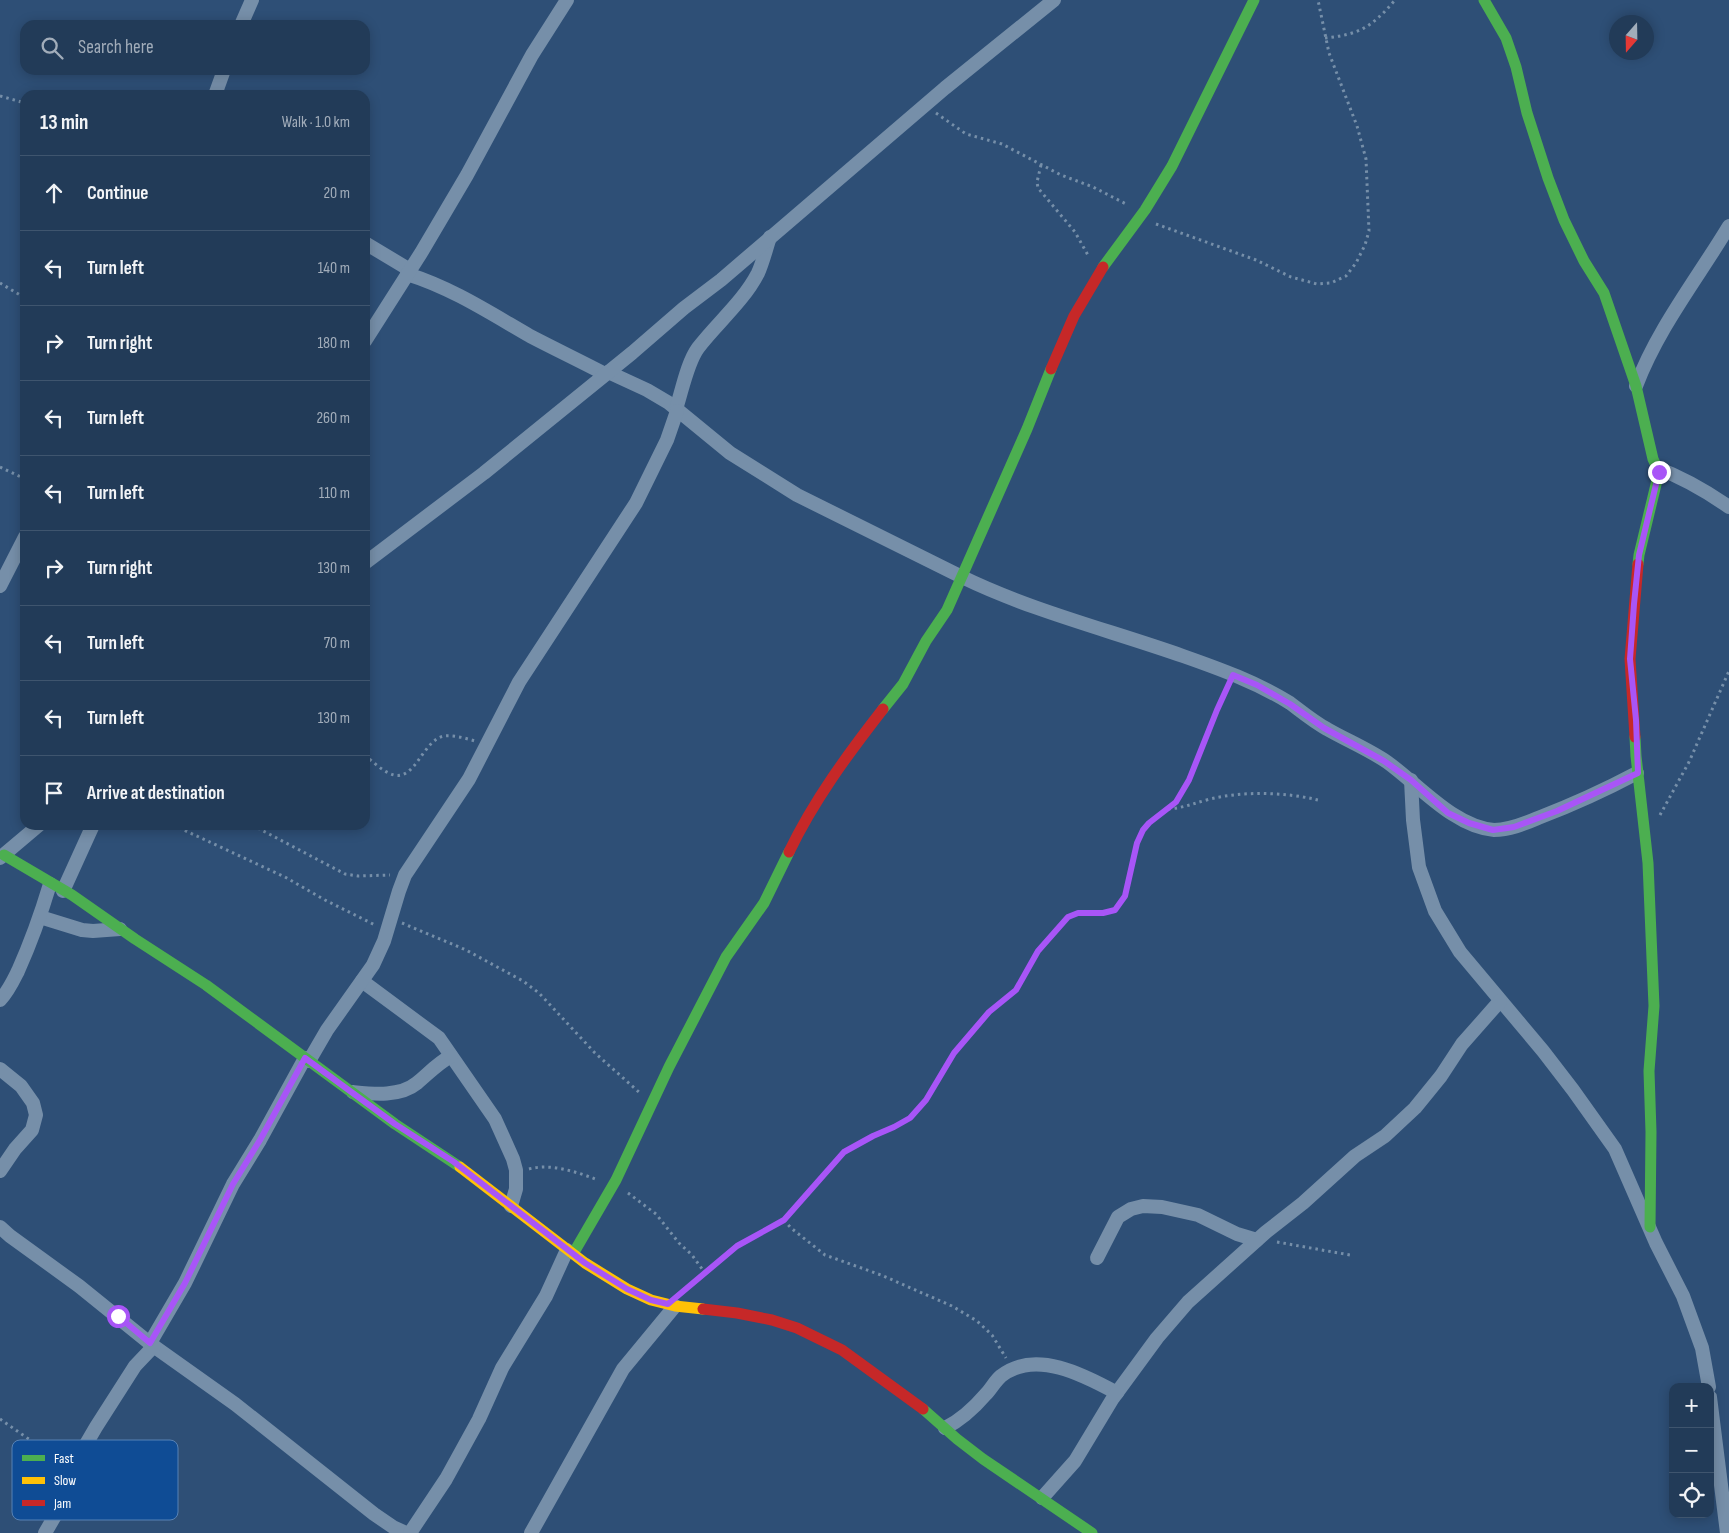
<!DOCTYPE html>
<meta charset="utf-8">
<style>
:root{--surface:#223b58;--page:#2a425e;--text:#f1f3f6;--muted:#a2adba;--line:#3f556e}
body{margin:0;font-family:"Sofia Sans Condensed",sans-serif;background:var(--page);color:var(--text)}
.controls{position:absolute;right:15px;bottom:15px;display:grid;overflow:hidden;border-radius:10px;box-shadow:0 2px 12px #0003}
.controls button{width:45px;height:45px;display:grid;place-items:center;padding:0;border:0;border-bottom:1px solid var(--line);background:var(--surface);color:var(--text);font:25px sans-serif}
.compass{position:absolute;left:1609px;top:15px;width:45px;height:45px;border-radius:50%;background:var(--surface);box-shadow:0 2px 12px #0003;rotate:200deg}
.stop{position:absolute;width:15px;height:15px;margin:-11px;border:4px solid #a855f7;border-radius:50%;background:#fff}
.stop.end{background:#a855f7;border-color:#fff;box-shadow:0 1px 5px #0008}
.list{margin:0;padding:0;list-style:none}
h2{display:flex;justify-content:space-between;align-items:center;height:65px;margin:0;padding:0 20px;font-size:21px}
h2 small{font-size:16px;font-weight:400;color:var(--muted)}
.list li{display:grid;grid-template-columns:32px 1fr auto;gap:15px;align-items:center;box-sizing:border-box;height:75px;padding:0 20px;border-top:1px solid var(--line)}
.list b{display:block;font-size:19px;white-space:nowrap}
.list em{font-size:16px;font-style:normal;color:var(--muted)}
.icon{flex:none;width:28px;height:28px;fill:none;stroke:currentColor;stroke-width:2;stroke-linecap:round;stroke-linejoin:round}
.map{position:relative;flex:none;width:1729px;height:1533px;overflow:hidden}
.search{position:absolute;background:var(--surface);box-shadow:0 2px 12px #0003;left:20px;top:20px;width:350px;height:55px;display:flex;align-items:center;gap:12px;box-sizing:border-box;padding:0 18px;border-radius:15px;color:var(--muted);font-size:19px}
.panel{position:absolute;background:var(--surface);box-shadow:0 2px 12px #0003;left:20px;top:90px;width:350px;height:740px;border-radius:15px}
.map>svg:first-child{display:block}
</style>
<div class="map">
<svg width="1729" height="1533" viewBox="0 0 1729 1533">
<rect width="100%" height="100%" fill="#2e4f76"/>
<g fill="none" stroke-linecap="round" stroke-linejoin="round">
<g stroke="#768fa9" stroke-width="3" stroke-dasharray="2.5 4" stroke-linecap="butt">
<path d="M1325 38C1334 37 1343 36 1352 33 1370 28 1383 14 1395 0"/>
<path d="M0 96 25 103"/>
<path d="M936 113 966 134 1002 144 1061 175 1093 187 1128 205"/>
<path d="M1041 165 1037 182 1038 188 1075 232 1089 257"/>
<path d="M1156 224 1256 260 1291 277 1317 284 1331 283 1346 276 1356 263 1365 245 1369 231 1366 159 1357 126 1329 53 1318 0"/>
<path d="M0 283 25 298"/>
<path d="M0 467 25 479"/>
<path d="M365 755C373 762 383 772 394 775 416 780 423 740 444 736 454 735 465 738 475 741"/>
<path d="M1168 809C1183 808 1195 803 1210 799 1243 791 1285 792 1318 800"/>
<path d="M1660 815 1689 762 1729 671"/>
<path d="M173 825 285 877 325 900 375 925"/>
<path d="M252 825 345 874 358 876 390 875"/>
<path d="M402 923 466 950 523 981 539 993 595 1053 640 1093"/>
<path d="M529 1169C551 1163 577 1172 598 1180"/>
<path d="M628 1193 656 1214 679 1243 692 1255 705 1273"/>
<path d="M784 1220 791 1228 825 1255 881 1275 952 1306 977 1321 992 1335 1006 1358"/>
<path d="M1277 1242 1350 1255"/>
<path d="M684 1290 723 1259 737 1246 784 1220 844 1152 873 1136 894 1127 910 1118 926 1100 954 1053 989 1012 1016 990 1038 951 1068 917 1078 913H1103L1115 910 1125 896 1137 843 1143 830 1149 823 1176 801 1189 780 1228 686"/>
<path d="M0 1419 63 1463"/>
</g>
<g stroke="#768fa9" stroke-width="14">
<path d="M241 25 252 0"/>
<path d="M215 95 224 70"/>
<path d="M365 243 410 270"/>
<path d="M407 274C452 288 490 313 530 336 555 349 580 361 605 374"/>
<path d="M365 341 421 253 467 175 532 55 567 0"/>
<path d="M608 372 647 390 669 403 730 453 797 495 962 577C1032 611 1109 630 1183 656 1220 669 1256 682 1290 703 1302 712 1314 722 1327 729 1346 740 1368 749 1387 762 1418 784 1454 827 1494 830 1509 830 1524 824 1538 818 1572 805 1605 790 1637 773"/>
<path d="M1636 386C1658 328 1697 279 1729 226"/>
<path d="M676 409C682 391 687 363 698 348 717 323 743 302 758 273 763 262 766 249 770 237"/>
<path d="M1657 468C1684 478 1706 491 1729 507"/>
<path d="M365 563 484 473 632 353 684 308 721 280 945 88 1054 0"/>
<path d="M0 586 25 537"/>
<path d="M1411 780 1413 820 1419 867 1435 911 1460 952 1543 1051 1573 1090 1615 1149 1656 1243 1683 1296 1702 1348 1709 1387"/>
<path d="M0 858 39 825"/>
<path d="M63 891 93 825"/>
<path d="M40 917 82 930 93 931 120 929"/>
<path d="M362 981 439 1038 495 1119 513 1159 516 1170V1189L511 1206"/>
<path d="M0 1000C8 992 13 981 18 971 31 942 41 914 50 884"/>
<path d="M309 1061 327 1030 373 965 384 941 399 891 405 875 469 779 519 682 636 503 667 440 677 411"/>
<path d="M0 1069 21 1086 33 1103 36 1115 32 1130 15 1149 0 1171"/>
<path d="M353 1092C373 1094 400 1097 417 1083 429 1073 438 1063 451 1056"/>
<path d="M0 1227 10 1236 79 1286 152 1345 235 1404 374 1514 393 1527 406 1533"/>
<path d="M1097 1258 1118 1217 1131 1209 1143 1206 1162 1207 1198 1215 1237 1234 1257 1240"/>
<path d="M150 1343 185 1283 233 1184 260 1140 305 1058"/>
<path d="M1710 1397 1727 1533"/>
<path d="M945 1428C961 1420 974 1408 986 1394 991 1389 995 1381 1001 1376 1035 1349 1084 1375 1117 1393"/>
<path d="M1042 1498 1075 1461 1113 1398 1157 1338 1188 1302 1266 1232 1303 1203 1355 1156 1385 1136 1415 1108 1441 1076 1462 1044 1500 1001"/>
<path d="M45 1533 56 1514 82 1451 96 1427 135 1366 154 1346"/>
<path d="M410 1533 446 1479 479 1419 502 1368 546 1296 567 1250"/>
<path d="M531 1533 623 1369 675 1306"/>
</g>
<g stroke="#4caf50" stroke-width="11">
<path d="M1484 0 1506 38 1516 67 1527 113 1548 178 1564 220 1584 261 1604 293 1636 386 1653 459 1659 472 1639 555 1638 564"/>
<path d="M1103 267 1145 210 1172 166 1254 0"/>
<path d="M883 709 903 684 926 641 947 610 1027 429 1051 369"/>
<path d="M1635 737 1636 756 1648 863 1654 1006 1649 1071 1651 1132 1650 1227"/>
<path d="M4 855 72 895 135 939 206 985 395 1124 460 1167"/>
<path d="M573 1254 616 1180 669 1067 726 957 764 903 789 852"/>
<path d="M923 1409 957 1439 983 1459 1092 1533"/>
</g>
<path stroke="#ffc107" stroke-width="11" d="M460 1167 585 1263 627 1289 651 1300 675 1306 703 1309"/>
<g stroke="#c62828" stroke-width="11">
<path d="M1051 369 1074 316 1103 267"/>
<path d="M1635 737 1630 659 1638 564"/>
<path d="M789 852C814 800 848 754 883 709"/>
<path d="M703 1309 737 1313 772 1320 797 1328 842 1350 923 1409"/>
</g>
</g>
<g fill="none" stroke-linecap="round" stroke-linejoin="round">
<path stroke="#a855f7" stroke-width="6" d="M118 1316 150 1343 185 1283 233 1184 260 1140 305 1058 395 1124 454 1162 585 1263 627 1289 651 1300 668 1304 737 1246 784 1220 844 1152 873 1136 894 1127 910 1118 926 1100 954 1053 989 1012 1016 990 1038 951 1068 917 1078 913H1103L1115 910 1125 896 1137 843 1143 830 1149 823 1176 802 1189 780 1217 710 1233 675 1257 685 1290 704 1324 728 1384 761 1411 780 1448 813 1469 823 1493 830 1514 827 1557 811 1638 773 1636 720 1630 659 1634 604 1639 555 1659 472"/>
</g>
<rect x="12" y="1440" width="166" height="80" rx="8" fill="#0f4c95" stroke="#5782b5" stroke-width="1"/>
<rect x="22" y="1455" width="23" height="6" fill="#4caf50"/>
<rect x="22" y="1477" width="23" height="7" fill="#ffc107"/>
<rect x="22" y="1500" width="23" height="6" fill="#c62828"/>
<g font-size="14" fill="#fff">
<text x="54" y="1463">Fast</text>
<text x="54" y="1485">Slow</text>
<text x="54" y="1508">Jam</text>
</g>
</svg>
<div class="controls">
<button>+</button>
<button>−</button>
<button><svg class="icon" aria-label="locate" viewBox="0 0 24 24"><circle cx="12" cy="12" r="6"/><path d="M12 2v4M12 18v4M2 12h4M18 12h4"/></svg></button>
</div>
<svg class="compass" viewBox="-18 -18 36 36"><path d="M0-13l5 13h-10z" fill="#e53935"/><path d="M0 13l5-13h-10z" fill="#a2adba"/></svg>
<div class="stop" style="left:118px;top:1316px"></div>
<div class="stop end" style="left:1659px;top:472px"></div>
<div class="search"><svg class="icon" aria-label="search" viewBox="0 0 24 24"><circle cx="10" cy="10" r="6"/><path d="M15 15l6 6"/></svg>Search here</div>
<section class="panel">
<h2>13 min<small>Walk · 1.0 km</small></h2>
<ul class="list">
<li><svg class="icon" aria-label="ahead" viewBox="0 0 24 24"><path d="M12 20V5M6 11l6-6 6 6"/></svg><div><b>Continue</b></div><em>20 m</em></li>
<li><svg class="icon" aria-label="left" viewBox="0 0 24 24"><path d="M17 20v-9H6M10 6l-5 5 5 5"/></svg><div><b>Turn left</b></div><em>140 m</em></li>
<li><svg class="icon" aria-label="right" viewBox="0 0 24 24"><path d="M7 20v-9h11M14 6l5 5-5 5"/></svg><div><b>Turn right</b></div><em>180 m</em></li>
<li><svg class="icon" aria-label="left" viewBox="0 0 24 24"><path d="M17 20v-9H6M10 6l-5 5 5 5"/></svg><div><b>Turn left</b></div><em>260 m</em></li>
<li><svg class="icon" aria-label="left" viewBox="0 0 24 24"><path d="M17 20v-9H6M10 6l-5 5 5 5"/></svg><div><b>Turn left</b></div><em>110 m</em></li>
<li><svg class="icon" aria-label="right" viewBox="0 0 24 24"><path d="M7 20v-9h11M14 6l5 5-5 5"/></svg><div><b>Turn right</b></div><em>130 m</em></li>
<li><svg class="icon" aria-label="left" viewBox="0 0 24 24"><path d="M17 20v-9H6M10 6l-5 5 5 5"/></svg><div><b>Turn left</b></div><em>70 m</em></li>
<li><svg class="icon" aria-label="left" viewBox="0 0 24 24"><path d="M17 20v-9H6M10 6l-5 5 5 5"/></svg><div><b>Turn left</b></div><em>130 m</em></li>
<li><svg class="icon" aria-label="arrive" viewBox="0 0 24 24"><path d="M6 21V4h12l-3 4 3 4H6"/></svg><div><b>Arrive at destination</b></div></li>
</ul>
</section>
</div>
